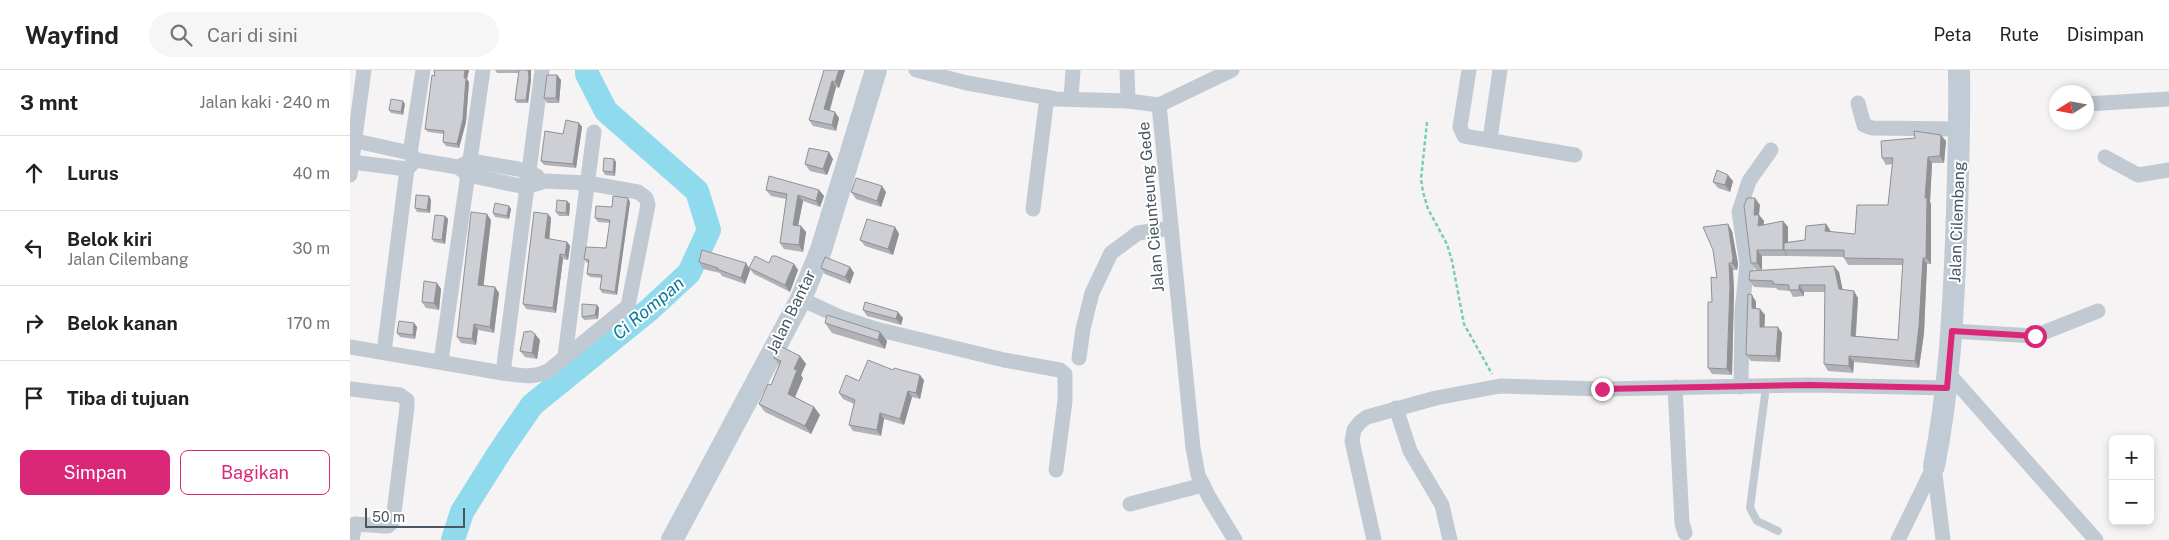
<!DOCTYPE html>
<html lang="id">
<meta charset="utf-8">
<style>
:root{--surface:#fff;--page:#f6f6f6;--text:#222;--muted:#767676;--line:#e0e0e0;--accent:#db2777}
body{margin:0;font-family:"Public Sans",sans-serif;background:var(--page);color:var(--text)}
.controls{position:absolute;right:15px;bottom:15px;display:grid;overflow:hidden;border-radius:8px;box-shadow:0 2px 8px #0003}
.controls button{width:45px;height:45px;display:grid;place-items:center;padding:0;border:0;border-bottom:1px solid var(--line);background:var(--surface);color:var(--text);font:25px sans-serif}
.compass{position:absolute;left:1699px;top:15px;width:45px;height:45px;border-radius:50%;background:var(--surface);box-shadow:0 2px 8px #0003;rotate:259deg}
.scale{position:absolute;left:15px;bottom:12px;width:100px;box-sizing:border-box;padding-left:5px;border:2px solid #4a5661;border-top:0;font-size:14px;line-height:18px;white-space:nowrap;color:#4a5661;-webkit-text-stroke:4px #fff;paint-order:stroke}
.stop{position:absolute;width:15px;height:15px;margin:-11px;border:4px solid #db2777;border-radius:50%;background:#fff}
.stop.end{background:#db2777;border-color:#fff;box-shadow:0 1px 5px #0008}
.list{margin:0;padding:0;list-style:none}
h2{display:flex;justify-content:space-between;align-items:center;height:65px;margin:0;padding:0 20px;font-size:21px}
h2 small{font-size:16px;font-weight:400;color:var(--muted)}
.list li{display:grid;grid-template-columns:32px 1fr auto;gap:15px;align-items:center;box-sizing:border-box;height:75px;padding:0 20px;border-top:1px solid var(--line)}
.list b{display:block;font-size:19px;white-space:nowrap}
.list p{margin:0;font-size:16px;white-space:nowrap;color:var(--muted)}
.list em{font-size:16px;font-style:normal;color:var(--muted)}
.actions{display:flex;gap:10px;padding:15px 20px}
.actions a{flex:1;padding:11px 0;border:1px solid var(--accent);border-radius:8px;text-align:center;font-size:18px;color:var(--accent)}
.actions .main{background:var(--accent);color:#fff}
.icon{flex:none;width:28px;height:28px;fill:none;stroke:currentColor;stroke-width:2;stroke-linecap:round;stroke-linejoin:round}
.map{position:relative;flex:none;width:1819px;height:470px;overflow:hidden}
header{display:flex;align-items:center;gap:30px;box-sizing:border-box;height:70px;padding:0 25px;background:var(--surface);border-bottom:1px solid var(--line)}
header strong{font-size:24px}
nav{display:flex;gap:28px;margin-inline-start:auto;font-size:18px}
.search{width:350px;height:45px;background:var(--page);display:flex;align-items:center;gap:12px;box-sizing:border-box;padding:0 18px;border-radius:28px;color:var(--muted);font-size:19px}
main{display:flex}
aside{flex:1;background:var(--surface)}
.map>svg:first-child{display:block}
</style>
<header>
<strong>Wayfind</strong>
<div class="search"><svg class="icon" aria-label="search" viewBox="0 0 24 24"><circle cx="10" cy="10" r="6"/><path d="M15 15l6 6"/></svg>Cari di sini</div>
<nav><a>Peta</a><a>Rute</a><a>Disimpan</a></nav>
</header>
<main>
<aside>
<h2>3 mnt<small>Jalan kaki · 240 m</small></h2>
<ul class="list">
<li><svg class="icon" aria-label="ahead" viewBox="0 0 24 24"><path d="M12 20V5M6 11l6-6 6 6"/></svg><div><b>Lurus</b></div><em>40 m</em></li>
<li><svg class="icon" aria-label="left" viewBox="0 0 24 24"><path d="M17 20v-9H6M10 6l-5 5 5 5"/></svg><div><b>Belok kiri</b><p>Jalan Cilembang</p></div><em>30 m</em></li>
<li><svg class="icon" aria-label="right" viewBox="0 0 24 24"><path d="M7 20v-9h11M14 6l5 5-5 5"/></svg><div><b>Belok kanan</b></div><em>170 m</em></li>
<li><svg class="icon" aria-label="arrive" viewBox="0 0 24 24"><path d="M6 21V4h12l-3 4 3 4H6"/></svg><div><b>Tiba di tujuan</b></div></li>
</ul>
<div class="actions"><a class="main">Simpan</a><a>Bagikan</a></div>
</aside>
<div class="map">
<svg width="1819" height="470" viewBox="0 0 1819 470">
<rect width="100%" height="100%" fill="#f5f3f3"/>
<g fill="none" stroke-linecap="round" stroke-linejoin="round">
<path stroke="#90daee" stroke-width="24" d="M103 470 112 442 149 383 182 335 299 240 339 203 359 160 347 121 256 41 237 4V0"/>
<path stroke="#7ad0a6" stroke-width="2.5" stroke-dasharray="4 2.5" stroke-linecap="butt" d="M1077 52 1071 109 1073 122 1078 139 1097 174 1102 191 1114 254 1142 304"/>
<path stroke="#c1cad2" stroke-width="8" d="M1416 317 1400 438 1407 451 1428 461"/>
<g stroke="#c1cad2" stroke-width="15">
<path d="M566 0 617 13 706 29 778 31 809 35 882 0"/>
<path d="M777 0 778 31"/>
<path d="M1119 0 1110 57 1114 66 1225 85"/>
<path d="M721 29 723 0"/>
<path d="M1508 33 1514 55 1522 58 1610 59"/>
<path d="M1736 34 1819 29"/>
<path d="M809 35 843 378 848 405 859 427 885 470"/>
<path d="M1140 69 1150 0"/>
<path d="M0 74 6 71 60 83 66 90 108 97 121 91 168 99 187 106"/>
<path d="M60 83 73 0"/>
<path d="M1755 87 1788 105 1819 100"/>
<path d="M0 90 2 92 57 99 63 93"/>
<path d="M108 97 118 105 166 115 176 117 195 111 237 113 288 122 296 128 298 135 278 236 198 301C182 309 170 305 153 303"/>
<path d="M0 105 14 0"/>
<path d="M683 139 697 27"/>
<path d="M451 229 490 247 526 259 654 290 710 300 715 304V331L706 400"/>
<path d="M1602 261 1685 266 1748 241"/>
<path d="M0 277 153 303 192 0"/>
<path d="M34 282 57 99"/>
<path d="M215 286 244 62"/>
<path d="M729 288 733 259 742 223 761 183 788 163 821 158"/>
<path d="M91 291 133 0"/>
<path d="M1599 304 1746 470"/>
<path d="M1325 317 1332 453 1335 463"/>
<path d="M1391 317 1392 240 1397 194 1389 142 1399 111 1421 80"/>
<path d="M0 319 50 325 57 330V337L43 451 38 456H34L5 454 2 470"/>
<path d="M1046 338 1060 381 1092 435 1100 470"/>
<path d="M1584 396 1593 470"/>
<path d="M780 434 853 415"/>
<path d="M1024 470 1002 371 1004 360 1010 352 1017 347 1086 328 1150 316 1252 319 1460 315 1597 318"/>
<path d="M1548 470 1584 396"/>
</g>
<g stroke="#c1cbd6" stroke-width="22">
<path d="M1584 396C1599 321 1603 247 1606 170 1608 113 1610 57 1609 0"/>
<path d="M322 470 451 229 471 180 526 0"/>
</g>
</g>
<g fill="#b0b2b7">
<path d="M84 0H119L117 9 119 12 116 52 109 78 96 76 93 72 94 64 78 62 75 59 85 6Z"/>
<path d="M145 0H181V10L178 33H167L165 30 169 3H147Z"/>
<path d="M474 0H495L489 18 486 17 480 41 489 48 486 61 463 56 459 50Z"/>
<path d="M207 5 211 10 209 33H197L194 28Z"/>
<path d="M55 34 53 45 41 43 39 40Z"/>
<path d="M229 53 232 57 226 98 194 95 191 91 213 64Z"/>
<path d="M1565 68 1596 71 1594 93H1582L1580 132 1581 134V194H1577L1574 263 1569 298 1504 292 1503 303 1478 301 1474 294 1475 222H1454V226L1443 227 1440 221 1428 220 1426 218 1404 217 1399 210 1489 202 1492 220 1508 228 1506 266 1548 270 1553 195H1498L1494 188V187L1439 186 1438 185V186H1412V200H1406L1401 193 1410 135 1409 145 1414 151 1413 155 1433 151 1438 157V172L1455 170 1476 154 1480 160V162L1505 164 1538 135 1543 94 1536 95 1532 88Z"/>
<path d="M264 89 266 92 265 106 255 105 253 101Z"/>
<path d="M483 89 477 105 460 101 455 94Z"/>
<path d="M1383 111 1380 122 1368 118 1363 112Z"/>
<path d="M416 120H469L474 126 470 137 453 131 448 156H451L456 162 453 182 434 179 430 173 436 129 421 126Z"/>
<path d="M501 122H536L531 137 506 129Z"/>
<path d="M79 126 81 130 80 143 67 142 65 138Z"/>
<path d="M217 131 220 134 219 146H209L206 142Z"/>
<path d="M280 132 267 225 252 223 250 219 252 208 240 207 237 204 238 193H237L234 189 256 178 260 153 248 152 245 148 262 137Z"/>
<path d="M159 136 161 139 159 149 145 147 143 143Z"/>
<path d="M198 144 201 148 199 169 217 172 220 176 218 190 213 189 206 243 176 239 173 234Z"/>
<path d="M95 146 98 149 95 174 84 172 82 169Z"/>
<path d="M141 150 133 215 145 217 149 223 144 263 128 260 126 275 111 273 107 267Z"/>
<path d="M545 157 549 164 543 185 515 176 510 170Z"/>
<path d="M1382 161 1388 194 1387 200H1383L1384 222 1382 305 1362 304 1358 298 1362 232Z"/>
<path d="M349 192 396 193 400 200 395 214 372 206 370 203 353 199Z"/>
<path d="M419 193 444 194 448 200 440 222 404 204 399 198Z"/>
<path d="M500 197 504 203 500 214 475 204 471 198Z"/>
<path d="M87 213 91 219 89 240 76 238 72 232Z"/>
<path d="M1402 225 1406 232V238L1410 239 1415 245 1414 257 1432 263 1430 292 1401 291 1396 285Z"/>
<path d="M247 235 249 238 248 249 234 250 232 247Z"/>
<path d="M513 240 553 248 551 255 517 246Z"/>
<path d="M64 253 67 257 65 269 50 267 47 263Z"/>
<path d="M475 253 530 262 537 271 535 279 482 263Z"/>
<path d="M190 270 187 289 175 287 170 281Z"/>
<path d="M450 286 456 294 451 305 453 308 445 327 464 337 470 345 461 364 415 342 409 334 421 315 429 295 424 288Z"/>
<path d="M543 300 574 310 570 329 562 327 554 355 534 349 531 366 503 361 499 355 504 334 493 329 489 323 509 311Z"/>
</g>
<g fill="#909195">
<path d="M115 0H119L117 9 119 12 116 52 109 78 107 74Z"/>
<path d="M178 0H181V10L178 33 176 30Z"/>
<path d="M489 0H495L489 18 485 12Z"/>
<path d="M207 5 211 10 209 33 206 28Z"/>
<path d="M482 11 486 17 478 45 474 39Z"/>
<path d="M53 31 55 34 53 45 51 42Z"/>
<path d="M485 42 489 48 486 61 482 55Z"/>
<path d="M229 53 232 57 226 98 223 94Z"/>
<path d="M1591 65 1596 71 1594 93 1590 86Z"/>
<path d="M479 82 483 89 477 105 473 99Z"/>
<path d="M1578 87 1582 93 1580 132 1581 134V194L1576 188 1575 128Z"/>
<path d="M264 89 266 92 265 106 263 102Z"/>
<path d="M1378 105 1383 111 1380 122 1375 115Z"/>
<path d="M532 116 536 122 531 137 527 131Z"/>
<path d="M469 120 474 126 470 137 466 131Z"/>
<path d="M448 125 453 131 447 161 443 155Z"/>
<path d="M79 126 81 130 80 143 77 140Z"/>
<path d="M278 128 280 132 267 225 265 222Z"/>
<path d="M1405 128 1410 135 1408 152 1404 145Z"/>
<path d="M217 131 220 134 219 146 216 143Z"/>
<path d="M159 136 161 139 159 149 157 146Z"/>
<path d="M137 144 141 150 133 221 128 215Z"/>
<path d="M198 144 201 148 199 173 195 168Z"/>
<path d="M1409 145 1414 151 1413 162 1408 156Z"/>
<path d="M95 146 98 149 95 174 92 170Z"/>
<path d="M1433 151 1438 157V180H1434L1438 185V186L1433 180Z"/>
<path d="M1378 154 1382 161 1388 194 1387 200 1382 193Z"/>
<path d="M1476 154 1480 160V168L1475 161Z"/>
<path d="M451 156 456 162 453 182 449 175Z"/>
<path d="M545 157 549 164 543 185 538 179Z"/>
<path d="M217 172 220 176 218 190 215 185Z"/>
<path d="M1407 180 1412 186V200L1407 193Z"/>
<path d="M210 184 213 189 206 243 203 238Z"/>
<path d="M1573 188 1577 194 1574 263 1569 298 1565 291Z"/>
<path d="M396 193 400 200 395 214 391 208Z"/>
<path d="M1379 193 1383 200 1384 222 1382 305 1377 299Z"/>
<path d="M444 194 448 200 440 222 435 215Z"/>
<path d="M1484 196 1489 202 1494 226 1489 219Z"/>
<path d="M500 197 504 203 500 214 495 207Z"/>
<path d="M87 213 91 219 89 240 84 233Z"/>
<path d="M1449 215 1454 222V226L1449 220Z"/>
<path d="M145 217 149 223 144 263 140 257Z"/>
<path d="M1504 221 1508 228 1505 272 1501 266Z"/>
<path d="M1402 225 1406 232V245L1402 238Z"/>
<path d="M247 235 249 238 248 249 245 245Z"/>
<path d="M1410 239 1415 245 1414 264 1410 257Z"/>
<path d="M548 242 553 248 551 255 546 249Z"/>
<path d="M64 253 67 257 65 269 63 265Z"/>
<path d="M124 254 128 260 126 275 122 269Z"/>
<path d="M1428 257 1432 263 1430 292 1426 286Z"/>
<path d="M530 262 537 271 535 279 528 270Z"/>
<path d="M185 264 190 270 187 289 182 283Z"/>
<path d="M450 286 456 294 451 305 453 308 443 332 438 324 444 299Z"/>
<path d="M1499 286 1504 292 1503 303 1499 296Z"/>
<path d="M570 305 574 310 570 329 566 323Z"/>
<path d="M558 321 562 327 554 355 550 349Z"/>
<path d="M464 337 470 345 461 364 455 356Z"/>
<path d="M530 343 534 349 531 366 527 360Z"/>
</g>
<g fill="#cdcfd5" stroke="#909195">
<path d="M84 0H115L114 8H116L113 49 107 74 93 72 94 61 75 59 82 5 85 6Z"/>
<path d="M169 0H178L179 7 176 30H165Z"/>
<path d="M474 0H489L485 12 482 11 474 39 485 42 482 55 459 50Z"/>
<path d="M197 5H207L206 28H194Z"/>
<path d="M41 29 53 31 51 42 39 40Z"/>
<path d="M216 50 229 53 223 94 191 91 195 61 213 64Z"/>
<path d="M1564 61 1591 65 1590 86 1578 87 1575 128H1577L1576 188H1573L1569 256 1565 291 1499 286V296L1474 294 1475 215H1449V220H1439V215L1423 214V211L1399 210 1400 201 1484 196 1489 219 1504 221 1501 266 1548 270 1553 189 1494 188V180H1434V173L1455 170 1456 156 1476 154 1475 161 1505 164 1507 135H1538L1543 88H1532L1531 71 1565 68Z"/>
<path d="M459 78 479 82 473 99 455 94Z"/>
<path d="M254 88 264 89 263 102 253 101Z"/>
<path d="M1367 100 1378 105 1375 115 1363 112Z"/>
<path d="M419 106 469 120 466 131 448 125 443 155 451 156 449 175 430 173 437 124 416 120Z"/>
<path d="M506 108 532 116 527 131 501 122Z"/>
<path d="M66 125 79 126 77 140 65 138Z"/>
<path d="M263 126 278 128 265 222 250 219 252 205 237 204 239 190 234 189 236 177 256 178 260 150 245 148 246 136 262 137Z"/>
<path d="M1397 128H1405L1404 145H1409L1408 156 1433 151V180H1407V193H1401L1394 136Z"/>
<path d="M207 130 217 131 216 143 206 142Z"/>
<path d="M145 133 159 136 157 146 143 143Z"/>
<path d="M121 142 137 144 128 215 145 217 140 257 124 254 122 269 107 267Z"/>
<path d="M184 142 198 144 195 168 217 172 215 185 210 184 203 238 173 234Z"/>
<path d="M85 145 95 146 92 170 82 169Z"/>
<path d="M517 149 545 157 538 179 510 170Z"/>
<path d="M1378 154 1383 188 1382 193H1379L1380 216 1377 299 1358 298V232H1362L1361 207 1367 208 1363 180 1353 157Z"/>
<path d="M352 180 396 193 391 208 367 199 368 198 349 192Z"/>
<path d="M405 186 419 193 422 186H426L444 194 435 215 399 198Z"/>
<path d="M475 187 500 197 495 207 471 198Z"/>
<path d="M74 211 87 213 84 233 72 232Z"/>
<path d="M1398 224 1402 225V238L1410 239V257H1428L1426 286 1396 285Z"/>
<path d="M515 232 548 242 546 249 513 240Z"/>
<path d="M232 234 247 235 245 245 232 247Z"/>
<path d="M477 245 530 262 528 270 475 253Z"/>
<path d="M49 251 64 253 63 265 47 263Z"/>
<path d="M181 261 185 264 182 283 170 281 174 262Z"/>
<path d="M430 276 450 286 444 299 447 300 438 324 464 337 455 356 409 334 418 314 421 315 431 291 424 288Z"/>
<path d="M518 290 543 300 544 298 570 305 566 323 558 321 550 349 530 343 527 360 499 355 505 330 489 323 496 305 509 311Z"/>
</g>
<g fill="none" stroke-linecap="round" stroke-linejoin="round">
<path stroke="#db2777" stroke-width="6" d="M1252 319 1460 315 1597 318 1602 261 1685 266"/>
</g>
<g text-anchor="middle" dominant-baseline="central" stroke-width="4" stroke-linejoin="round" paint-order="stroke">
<g font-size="16" fill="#4a5661" stroke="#fff">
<text transform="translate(801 137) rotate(-95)">Jalan Cieunteung Gede</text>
<text transform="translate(1607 152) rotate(-88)">Jalan Cilembang</text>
<text transform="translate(441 242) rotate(-64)">Jalan Bantar</text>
</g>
<g font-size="18" font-style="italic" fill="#0c7c9b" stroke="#fff">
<text transform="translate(298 238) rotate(-40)">Ci Rompan</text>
</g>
</g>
</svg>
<div class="controls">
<button>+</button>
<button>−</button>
</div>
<svg class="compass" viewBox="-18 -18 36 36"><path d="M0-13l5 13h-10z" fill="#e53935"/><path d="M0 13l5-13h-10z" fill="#767676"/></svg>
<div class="scale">50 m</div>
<div class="stop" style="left:1685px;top:266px"></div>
<div class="stop end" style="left:1252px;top:319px"></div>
</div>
</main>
